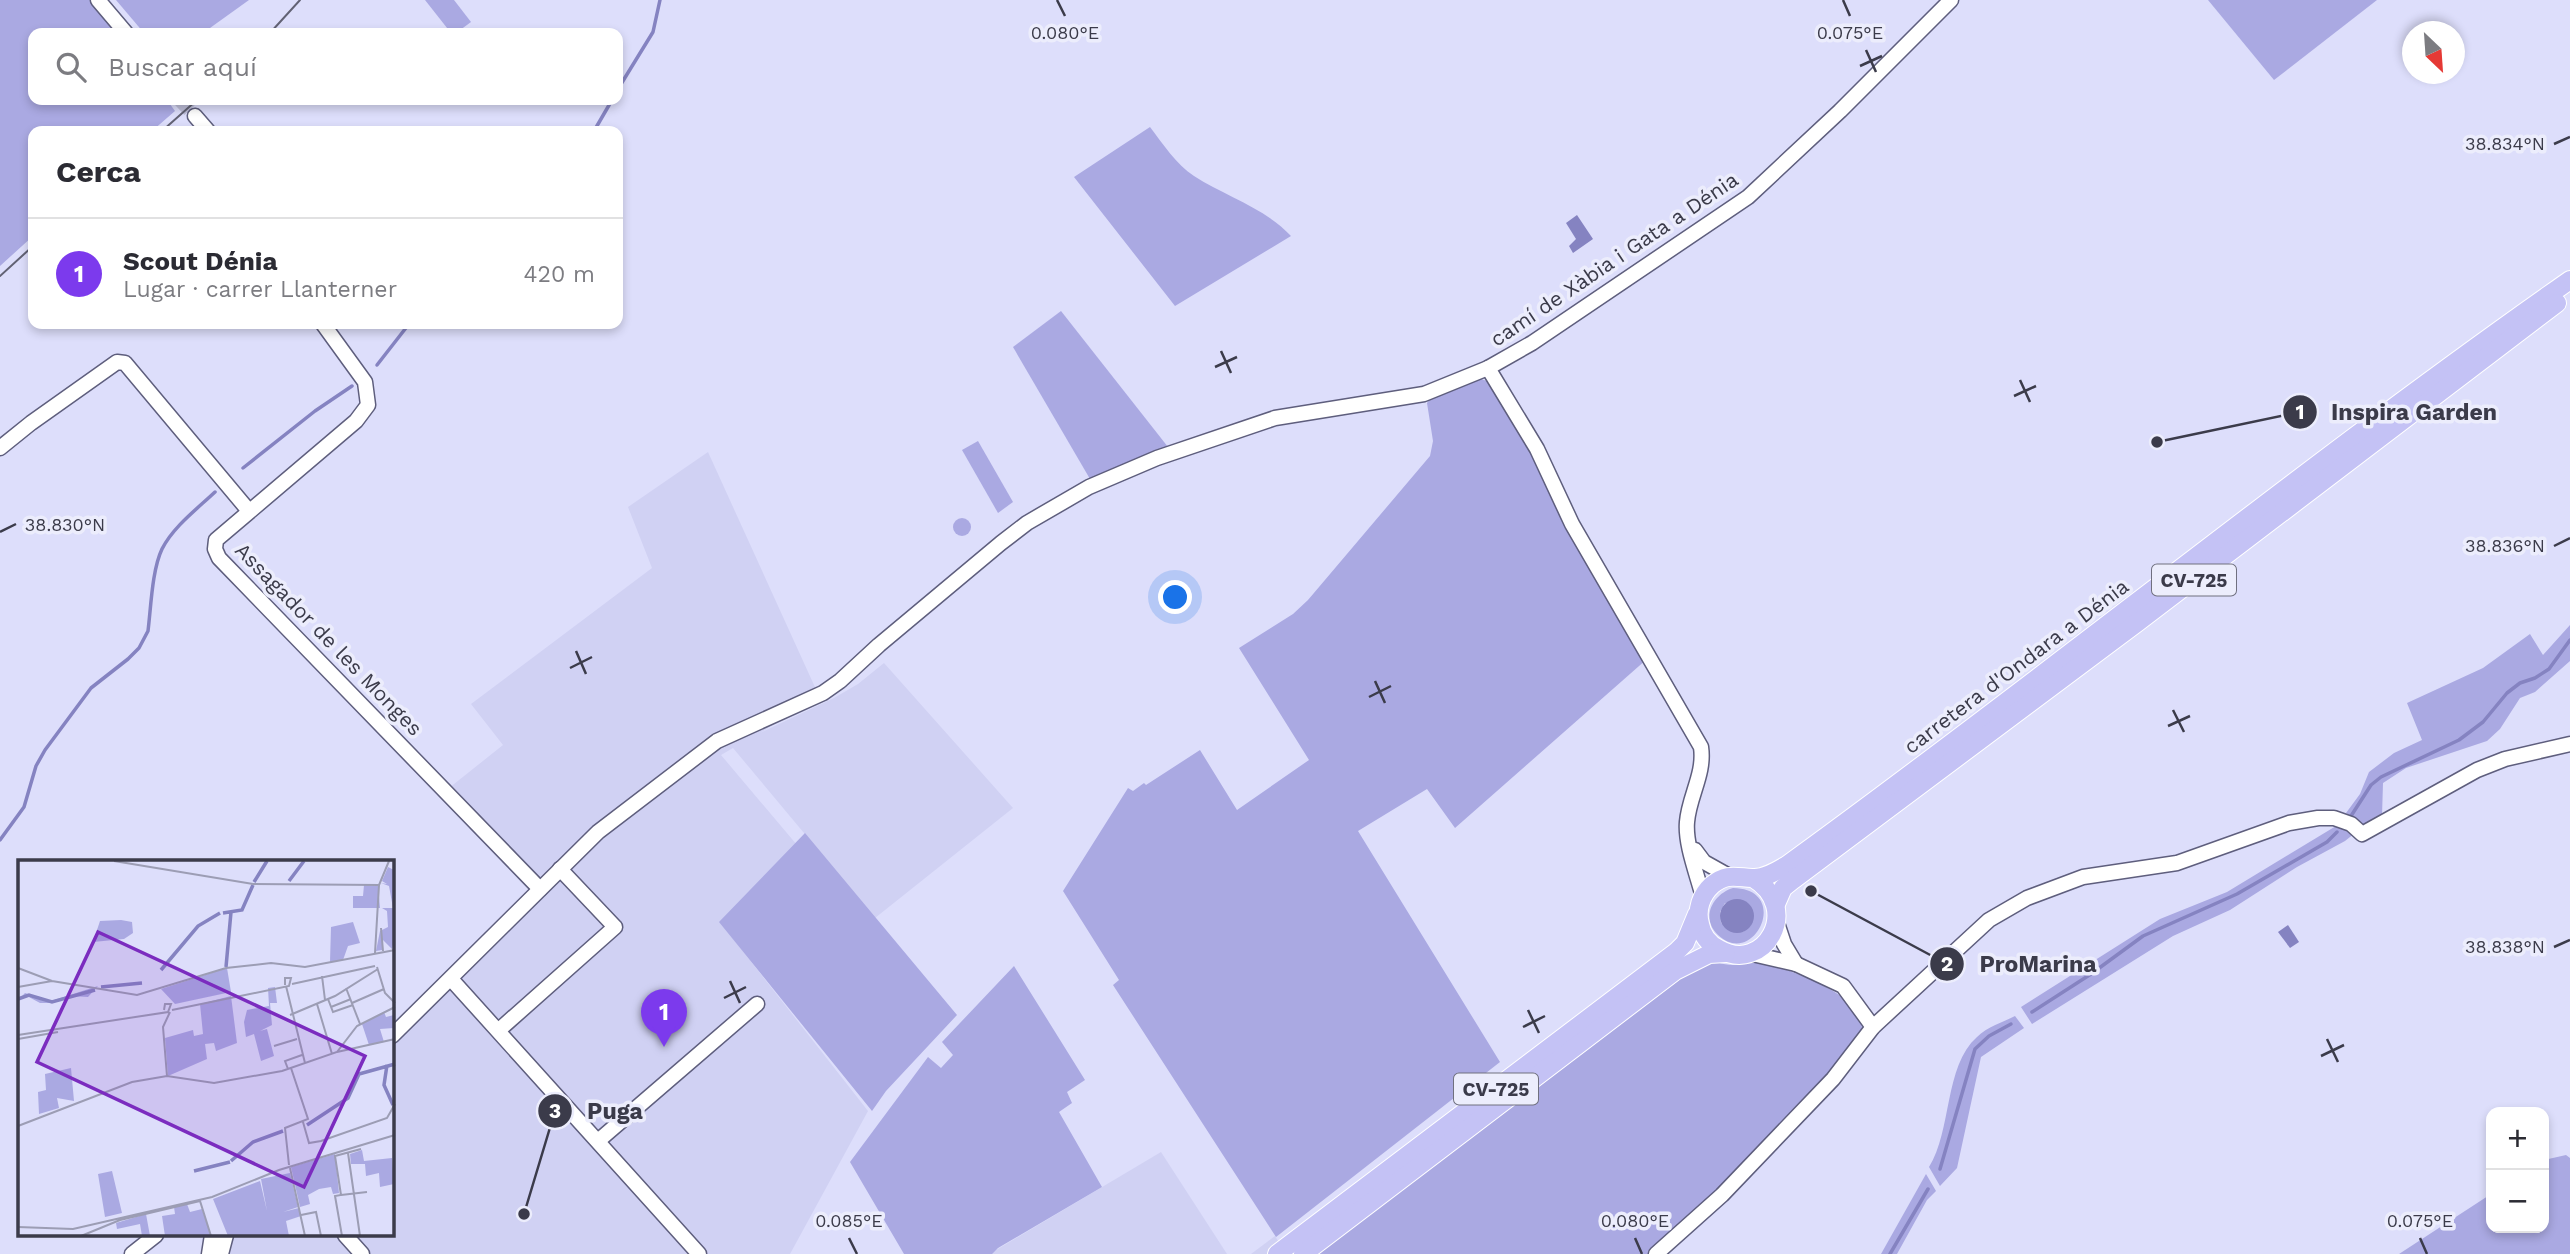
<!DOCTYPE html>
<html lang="es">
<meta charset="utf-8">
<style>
:root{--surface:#fff;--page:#f2f2f3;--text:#2b2b33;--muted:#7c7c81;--line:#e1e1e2;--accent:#7c3aed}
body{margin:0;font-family:"Work Sans",sans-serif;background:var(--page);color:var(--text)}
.controls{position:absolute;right:21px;bottom:21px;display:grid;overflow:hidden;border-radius:14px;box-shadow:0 4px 10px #0003}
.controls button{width:63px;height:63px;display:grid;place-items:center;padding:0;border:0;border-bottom:2px solid var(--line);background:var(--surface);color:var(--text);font:35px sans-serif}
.compass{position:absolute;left:2402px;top:21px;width:63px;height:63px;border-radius:50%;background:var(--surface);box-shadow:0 4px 10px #0003;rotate:155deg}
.you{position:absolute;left:1176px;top:598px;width:24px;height:24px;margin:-18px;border:5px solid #fff;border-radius:50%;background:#1a73e8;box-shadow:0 0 0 10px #1a73e833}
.badge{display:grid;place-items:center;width:46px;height:46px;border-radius:50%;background:var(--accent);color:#fff;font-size:23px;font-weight:700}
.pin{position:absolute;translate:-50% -58px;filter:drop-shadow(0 2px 4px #0008)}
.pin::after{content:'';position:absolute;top:37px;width:24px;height:21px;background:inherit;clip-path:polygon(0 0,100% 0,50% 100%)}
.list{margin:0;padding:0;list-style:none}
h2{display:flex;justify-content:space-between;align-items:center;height:91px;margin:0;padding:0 28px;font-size:30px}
h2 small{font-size:23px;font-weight:400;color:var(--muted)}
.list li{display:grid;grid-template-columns:46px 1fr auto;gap:21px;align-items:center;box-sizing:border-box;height:112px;padding:0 28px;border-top:2px solid var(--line)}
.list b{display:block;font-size:26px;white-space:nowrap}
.list p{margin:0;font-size:23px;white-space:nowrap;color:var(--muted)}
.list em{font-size:23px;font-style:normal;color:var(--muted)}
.icon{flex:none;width:38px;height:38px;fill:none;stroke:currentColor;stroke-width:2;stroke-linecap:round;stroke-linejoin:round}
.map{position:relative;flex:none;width:2570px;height:1254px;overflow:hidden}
.search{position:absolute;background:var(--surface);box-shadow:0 4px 10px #0003;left:28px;top:28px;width:595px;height:77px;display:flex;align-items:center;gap:18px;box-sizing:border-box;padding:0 24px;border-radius:14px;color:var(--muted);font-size:26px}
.panel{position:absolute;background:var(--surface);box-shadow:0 4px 10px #0003;left:28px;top:126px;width:595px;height:203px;border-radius:14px}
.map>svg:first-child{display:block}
</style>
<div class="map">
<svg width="2570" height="1254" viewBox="0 0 2570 1254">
<rect width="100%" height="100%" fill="#dddefb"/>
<g fill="#d0d1f3">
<path d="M708 452 819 696 760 733 834 698 858 684 884 663 1013 808 875 918 733 748 721 755 797 845 720 922 868 1111 790 1254H215L219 1235H392V1046L539 899 439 796 503 745 471 704 652 568 628 507Z"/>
<path d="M1161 1152 1227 1254H992L991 1253Z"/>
<path d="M1275 1236 1286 1254H1251Z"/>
</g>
<g fill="#aaa9e2" fill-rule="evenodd">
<path d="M0 0H90L115 33H33V100H167L175 111 152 131H33V236L0 266Z"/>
<path d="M116 0H249L203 33H144Z"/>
<path d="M425 0H454L471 22 456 33H451Z"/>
<path d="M2208 0H2377L2274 80Z"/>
<path d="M1150 127C1163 144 1176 164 1194 176 1225 196 1265 208 1291 236L1175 306 1074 177Z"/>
<path d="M1061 311 1168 447 1090 479 1013 347Z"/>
<path d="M1481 379 1487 381 1496 390 1647 659 1455 828 1427 789 1358 831 1500 1062 1276 1237 1113 985 1119 980 1063 891 1128 788 1133 791 1144 783 1146 785 1200 750 1237 810 1309 760 1239 648 1293 614 1308 600 1430 456 1433 441 1427 403 1431 398Z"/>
<path d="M978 441 1013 502 998 513 962 450Z"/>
<circle cx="962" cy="527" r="9"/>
<path d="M2570 625V661L2535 692 2520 698 2500 729 2487 741 2406 768 2383 783 2382 816 2364 825 2346 813 2360 794 2369 772 2394 753 2422 740 2407 703 2483 668 2530 634 2543 655Z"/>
<path d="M2336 826 2355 833 2345 841 2297 867 2230 910 2173 936 2032 1024 2021 1007 2160 919 2227 892Z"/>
<path d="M805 833 957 1015 886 1091 872 1111 719 922Z"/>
<path d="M1733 888C1792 889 1754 969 1718 935 1700 918 1713 894 1733 888ZM1725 903 1751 925 1743 932 1721 923 1720 912Z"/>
<path d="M1717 962C1735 969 1748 961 1766 963 1772 963 1780 967 1787 970 1810 979 1861 997 1862 1028 1856 1050 1827 1079 1811 1096 1759 1152 1705 1205 1648 1254H1318L1687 974 1706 964Z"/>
<path d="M1014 966 1085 1080 1067 1092 1072 1103 1059 1112 1102 1187 998 1248 992 1254H904L850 1162 928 1057 941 1068 953 1055 942 1042Z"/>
<path d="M2015 1016 2024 1028 1981 1057 1957 1168 1940 1186 1929 1167C1952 1131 1944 1066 1977 1037 1987 1027 2003 1022 2015 1016Z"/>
<path d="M2566 1155 2570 1158V1254H2399L2491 1194V1228H2544V1160Z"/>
<path d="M1926 1174 1936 1191 1927 1200 1897 1254H1881Z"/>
</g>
<g fill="#8583c1">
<path d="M1577 215 1593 239 1573 253 1569 246 1576 239 1566 223Z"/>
<circle cx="1737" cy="916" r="17"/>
<path d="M2288 925 2299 942 2290 948 2278 932Z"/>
</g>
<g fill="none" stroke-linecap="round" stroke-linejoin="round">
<g stroke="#8583c1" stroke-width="3.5">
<path d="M618 89 653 32 660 0"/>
<path d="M594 131 612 100"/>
<path d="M377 365 409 324"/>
<path d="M243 468 315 411 352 386"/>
<path d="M2351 816 2371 785 2381 777 2459 740 2483 722 2507 693 2520 683 2535 678 2549 669 2570 640"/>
<path d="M0 840 24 807 36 766 45 750 91 688 128 659 139 648 148 631C151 607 152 570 162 549 173 527 197 509 215 492"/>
<path d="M2032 1012 2091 974 2143 936 2237 894 2327 842 2337 832"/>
<path d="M1940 1169 1975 1049 1989 1036 2011 1024"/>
<path d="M1890 1254 1928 1189"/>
</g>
<path stroke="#bdbdd8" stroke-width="14" stroke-dasharray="14 7" stroke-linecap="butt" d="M180 100 195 116"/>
<defs>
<g id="minor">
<path d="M98 0 126 33"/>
<path d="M195 116 208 131"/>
<path d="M323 324 365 382 368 405 356 421 216 540 215 549 219 558 540 889"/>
<path d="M1488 368 1537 449 1572 524 1701 747C1705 774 1689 796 1687 822 1685 844 1697 874 1703 897"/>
<path d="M0 448 31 423 117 362 125 363 249 511"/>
<path d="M1695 850 1704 862 1729 876"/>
<path d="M1777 923 1784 944 1796 964"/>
<path d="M1748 953 1796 964 1843 986 1873 1027"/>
<path d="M451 979 699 1254"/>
<path d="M499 1030 615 927 560 869"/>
<path d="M392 1036 598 832 717 741 823 693 840 681 879 645 1001 543 1027 523 1089 487 1157 458 1275 418 1424 394 1488 368 1532 343 1748 197 1840 111 1951 0"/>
<path d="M598 1141 757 1004"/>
<path d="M345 1235 362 1254"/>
<path d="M132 1254 156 1235"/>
<path d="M209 1254 212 1235"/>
<path d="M221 1254 226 1235"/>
<path d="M1656 1254 1722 1195 1833 1079 1873 1027 1989 920 2027 898 2083 877 2177 863 2289 823 2318 818H2334L2351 824 2362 834 2477 770 2505 759 2570 744"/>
</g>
<g id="major">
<path d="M1753 878C1803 908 1764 975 1719 949 1709 944 1702 935 1700 924 1696 910 1701 895 1712 885 1727 873 1735 877 1752 878 1764 879 1777 871 1787 865 2051 674 2303 467 2570 280"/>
<path d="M1776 904 1783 888 1793 880 2138 622 2557 303"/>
<path d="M1277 1254 1676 952 1685 943 1697 914"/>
<path d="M1303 1254 1675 971 1709 954 1726 953"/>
</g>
</defs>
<use href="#minor" stroke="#5e5e7d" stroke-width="17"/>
<use href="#major" stroke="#fff" stroke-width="20"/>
<use href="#minor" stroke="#fff" stroke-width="14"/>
<use href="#major" stroke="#c4c2f5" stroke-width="18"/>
<g stroke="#626274" stroke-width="2">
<path d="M270 33 300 0"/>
<path d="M162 131 197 100"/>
<path d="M0 276 33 246"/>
</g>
</g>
<path fill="none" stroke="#3b3b4a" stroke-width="2.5" d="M1057 0 1065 16M1843 0 1850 16M1866 50 1876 72M1860 66 1882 56M2554 144 2570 137M1221 351 1231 373M1215 367 1237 357M2020 380 2030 402M2014 396 2036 386M0 532 16 524M2554 546 2570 538M576 651 586 674M570 668 592 657M1375 681 1385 703M1369 697 1391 686M2173 710 2184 732M2168 726 2190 716M2554 947 2570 940M730 981 740 1003M724 998 746 987M1528 1010 1539 1033M1523 1027 1545 1016M2327 1039 2338 1062M2321 1056 2344 1045M849 1238 857 1254M1635 1238 1642 1254M2420 1238 2427 1254"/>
<g text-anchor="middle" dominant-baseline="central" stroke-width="7" stroke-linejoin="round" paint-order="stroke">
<g fill="#ecedfc" stroke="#70707f" stroke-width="2">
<rect x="2152" y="564.5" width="84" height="31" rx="5"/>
<rect x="1454" y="1073.5" width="84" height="31" rx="5"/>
</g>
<g font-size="19" font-weight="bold" fill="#3b3b4a">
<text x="2194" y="580">CV-725</text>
<text x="1496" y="1089">CV-725</text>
</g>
<g font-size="21" fill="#3b3b4a" stroke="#ecedfc">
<text transform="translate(1614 259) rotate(-34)">camí de Xàbia i Gata a Dénia</text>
<text transform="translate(329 639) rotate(46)">Assagador de les Monges</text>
<text transform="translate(2016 666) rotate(-37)">carretera d'Ondara a Dénia</text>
</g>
</g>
<g transform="translate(18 860)">
<rect width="376" height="376" fill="#dddefb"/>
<path d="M370 7 376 10V79L374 89 365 80 364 90 358 91 362 71 370 67 369 51 364 48H375L371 26 363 23 369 24 364 21ZM346 25 360 26 362 48H335V36H345ZM103 60 114 62 115 73 106 79 75 82 82 61ZM335 62 342 83 330 86 325 100 312 102 313 67ZM209 108 213 132 157 144 143 129ZM80 126 70 137 53 136 35 143H22L9 136 0 140 7 133 33 141ZM257 127 259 143H252L254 165 242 171 249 169 256 196 243 201 236 174 228 177 226 162 229 150 251 146 250 128ZM213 136 219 183 198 191 196 183 187 184 189 199 150 216 147 178 175 170 176 176 185 174 182 144ZM366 152 368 157 376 155V168L362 169 366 182 351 185 344 164ZM53 208 56 241 39 238 41 248 21 254 20 232 28 230 27 214ZM344 290 346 301 374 298 376 324 362 327 361 313 348 316 347 304H333L332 294ZM317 294 321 333 315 334 313 327 301 329 290 335 292 344 282 347 273 307ZM94 311 104 353 87 357 80 314ZM272 313 280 347 265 352 281 348 283 356 268 361 271 376H210L195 339 242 321 249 351 243 319ZM169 344 172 352 184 349 193 376H147L144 356 157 354 156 347ZM128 354 132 376H124L122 364 99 369 98 363Z" fill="#aaa9e2"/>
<path fill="none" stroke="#8583c1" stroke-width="3.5" d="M271 21 286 1M236 22 249 1M205 53 224 50 235 25M208 107 213 52M143 110 180 66 202 53M83 127 124 123M0 139 11 135 34 142 77 130M369 205 366 225 375 245M289 265 330 238 341 214 377 204M213 301 235 282 265 271M176 311 212 302"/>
<path fill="none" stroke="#9c9db4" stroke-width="2" d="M96 1 235 24 361 25M363 68 365 91M357 93 361 25 371 1M359 107 367 133 377 143M0 108 34 121 119 135 208 108 253 103 287 107 377 90M304 116 307 140M274 124 357 106M268 126 287 203M0 127 34 121M328 128 342 164M310 139 315 152 335 145M334 143 366 129M299 144 314 194M313 147 333 139M154 150 271 126 273 118H267V125M272 155 317 136 360 109M0 175 150 152 153 144H147L146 150M0 179 40 172M256 186 279 179M319 192 377 179M270 209 267 201 284 195M149 216 145 167 152 152M285 262 291 283 303 281 369 258 377 244M0 266 114 222 149 216 196 223 264 211 319 192 339 166 377 147M330 293 342 376M271 305 267 268 290 259 273 208M272 308 287 376M323 335 349 332M283 355 298 352 303 376M0 367 55 369 194 337 261 310 377 275M63 376 102 360 182 341 193 376M324 376 317 336 323 335 317 296 343 289"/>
<path fill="#7b2cbf" fill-opacity="0.15" stroke="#7b2cbf" stroke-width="3.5" d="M80 72 347 196 286 327 19 202Z"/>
<rect width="376" height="376" fill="none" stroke="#3b3b4a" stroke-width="3.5"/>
</g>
<g font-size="18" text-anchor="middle" fill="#3b3b4a" stroke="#ecedfc" stroke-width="7" stroke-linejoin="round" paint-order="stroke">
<text x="1065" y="39">0.080°E</text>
<text x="1850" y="39">0.075°E</text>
<text x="2505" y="150">38.834°N</text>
<text x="65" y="531">38.830°N</text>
<text x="2505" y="552">38.836°N</text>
<text x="2505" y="953">38.838°N</text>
<text x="849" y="1227">0.085°E</text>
<text x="1635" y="1227">0.080°E</text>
<text x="2420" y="1227">0.075°E</text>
</g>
<path fill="none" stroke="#3b3b4a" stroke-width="2.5" d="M2157 442L2300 412M1811 891L1947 964M524 1214L555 1111"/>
<g fill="#3b3b4a" stroke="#ecedfc" stroke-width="2.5">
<circle cx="2157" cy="442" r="7"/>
<circle cx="1811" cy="891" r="7"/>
<circle cx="524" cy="1214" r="7"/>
<circle cx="2300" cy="412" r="18"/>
<circle cx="1947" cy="964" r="18"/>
<circle cx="555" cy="1111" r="18"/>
</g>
<g font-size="21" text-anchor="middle" font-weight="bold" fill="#fff">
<text x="2300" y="419">1</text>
<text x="1947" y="971">2</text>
<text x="555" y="1118">3</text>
</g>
<g font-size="23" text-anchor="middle" font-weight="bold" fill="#3b3b4a" stroke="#ecedfc" stroke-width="7" stroke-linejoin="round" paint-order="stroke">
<text x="2414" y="420">Inspira Garden</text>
<text x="2038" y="972">ProMarina</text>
<text x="615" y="1119">Puga</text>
</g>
</svg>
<div class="controls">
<button>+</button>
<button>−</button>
</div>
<svg class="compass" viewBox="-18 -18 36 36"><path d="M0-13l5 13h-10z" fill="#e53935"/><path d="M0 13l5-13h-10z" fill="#7c7c81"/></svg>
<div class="you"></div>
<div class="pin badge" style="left:664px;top:1047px">1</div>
<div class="search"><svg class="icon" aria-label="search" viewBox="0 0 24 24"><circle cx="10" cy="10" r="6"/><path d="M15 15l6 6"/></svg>Buscar aquí</div>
<section class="panel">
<h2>Cerca<small></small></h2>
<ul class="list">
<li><span class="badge">1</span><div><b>Scout Dénia</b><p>Lugar · carrer Llanterner</p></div><em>420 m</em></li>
</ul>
</section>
</div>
